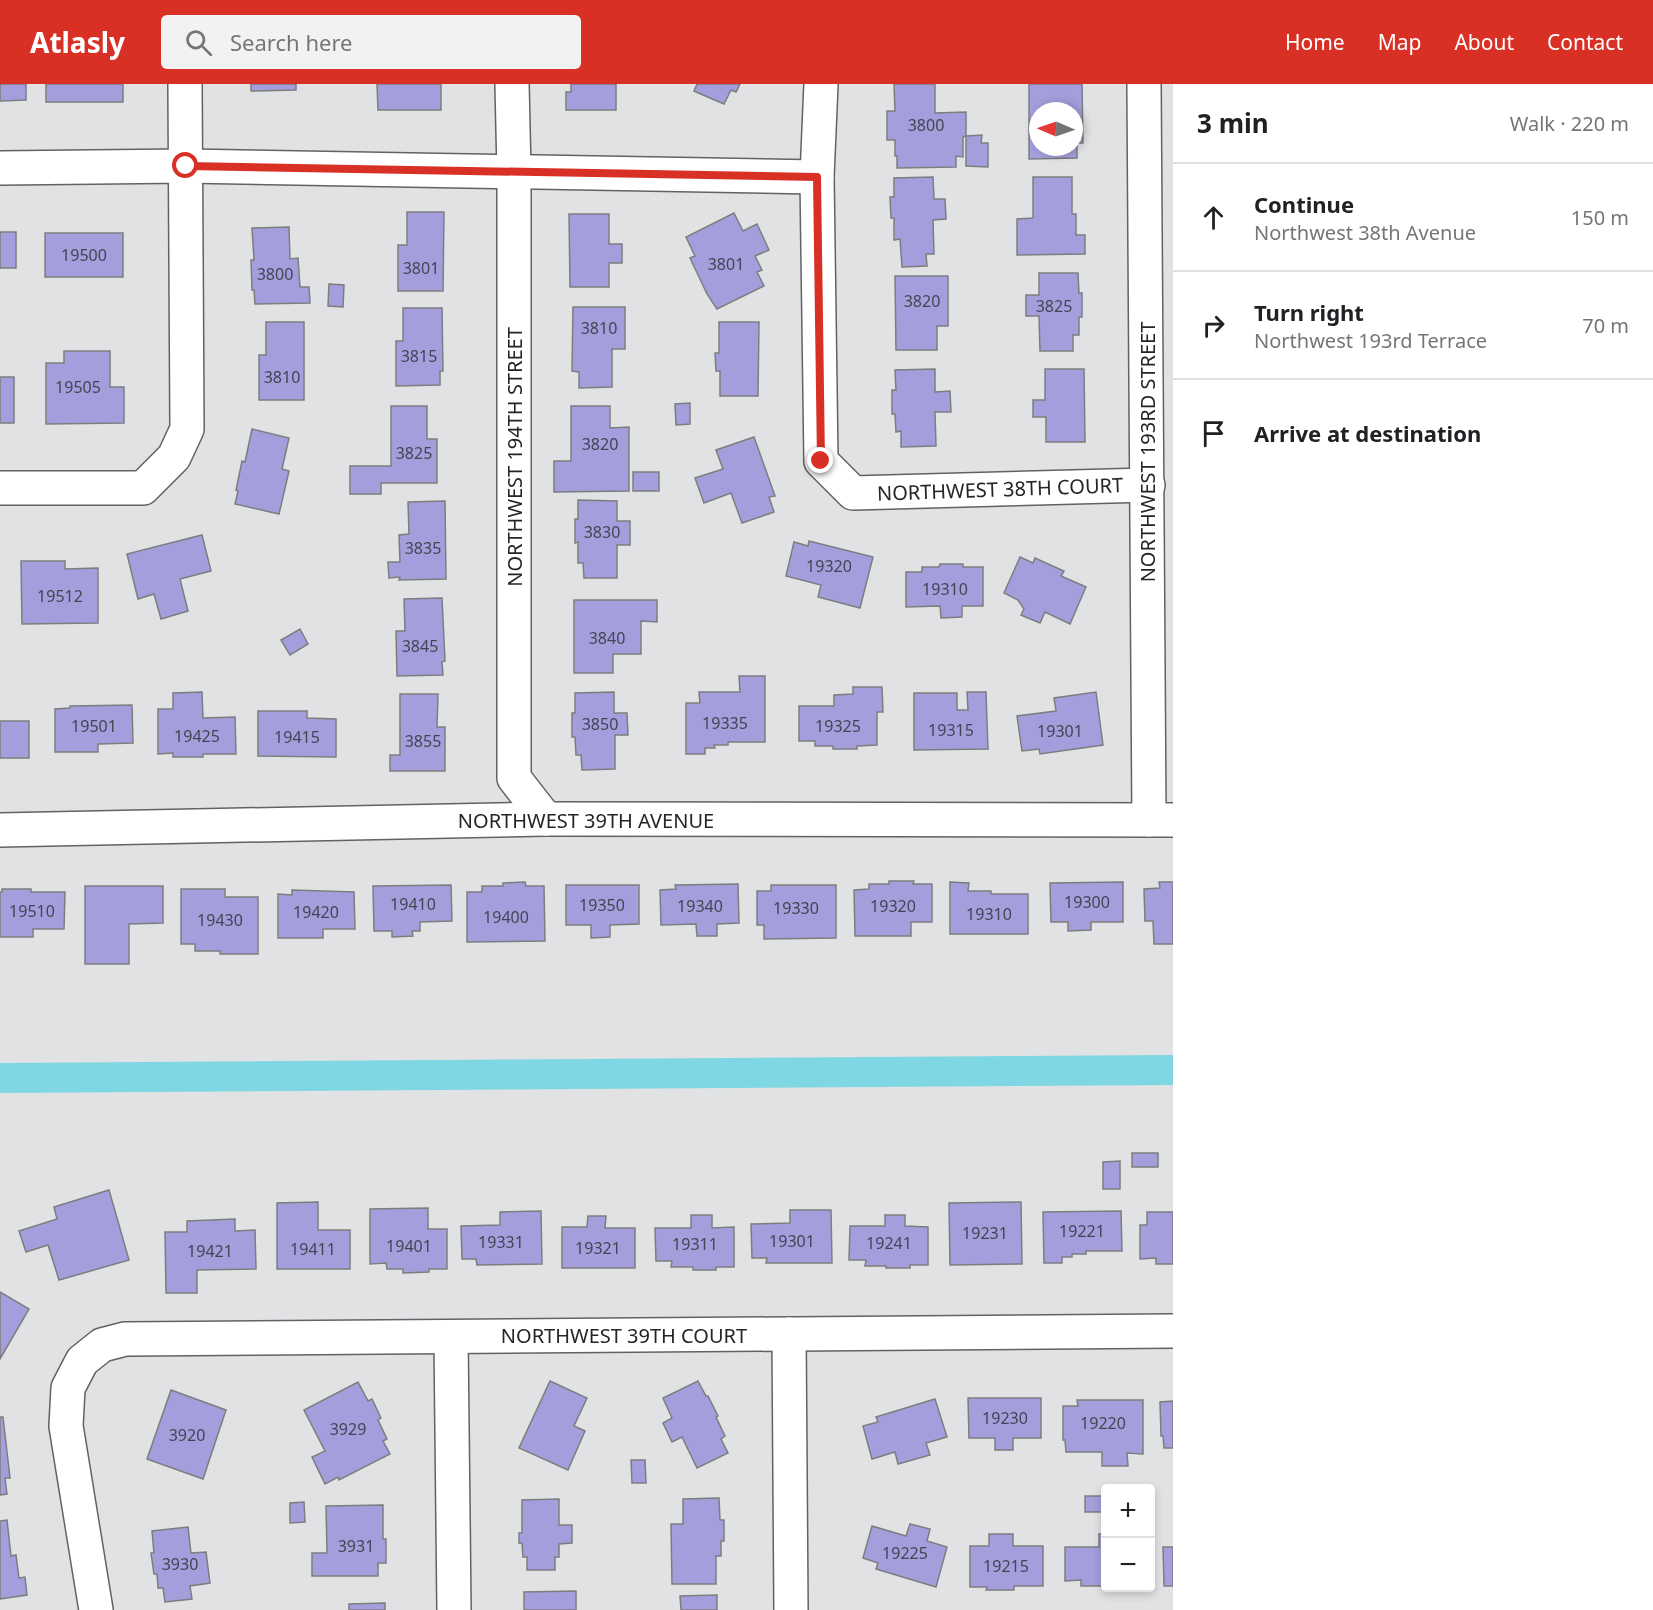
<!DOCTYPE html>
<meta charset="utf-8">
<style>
:root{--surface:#fff;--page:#f2f2f2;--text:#202124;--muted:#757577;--line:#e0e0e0;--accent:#d93025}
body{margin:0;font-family:"Noto Sans",sans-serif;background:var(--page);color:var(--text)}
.controls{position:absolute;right:18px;bottom:18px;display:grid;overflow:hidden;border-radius:6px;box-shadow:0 3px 9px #0003}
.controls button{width:54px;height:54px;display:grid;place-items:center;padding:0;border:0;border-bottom:2px solid var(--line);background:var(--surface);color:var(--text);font:30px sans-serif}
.compass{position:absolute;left:1029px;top:18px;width:54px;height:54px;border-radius:50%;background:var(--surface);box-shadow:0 3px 9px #0003;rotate:272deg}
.stop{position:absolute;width:18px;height:18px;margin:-14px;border:4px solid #d93025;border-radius:50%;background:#fff}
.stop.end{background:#d93025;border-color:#fff;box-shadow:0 2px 6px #0008}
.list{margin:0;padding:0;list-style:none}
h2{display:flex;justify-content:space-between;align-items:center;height:78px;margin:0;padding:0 24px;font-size:26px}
h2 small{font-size:20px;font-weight:400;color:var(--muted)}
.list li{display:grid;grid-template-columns:39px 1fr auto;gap:18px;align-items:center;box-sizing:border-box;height:108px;padding:0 24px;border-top:2px solid var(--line)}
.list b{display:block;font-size:22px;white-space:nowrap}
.list p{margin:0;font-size:20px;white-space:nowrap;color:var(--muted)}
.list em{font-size:20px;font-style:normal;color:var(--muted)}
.icon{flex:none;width:33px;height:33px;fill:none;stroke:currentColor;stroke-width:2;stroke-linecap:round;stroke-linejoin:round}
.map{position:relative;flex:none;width:1173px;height:1526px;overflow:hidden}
header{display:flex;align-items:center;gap:36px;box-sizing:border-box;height:84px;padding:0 30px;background:var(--accent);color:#fff}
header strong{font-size:28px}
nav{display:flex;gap:33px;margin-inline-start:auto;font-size:21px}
.search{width:420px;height:54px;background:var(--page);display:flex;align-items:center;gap:15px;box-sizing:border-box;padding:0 21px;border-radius:6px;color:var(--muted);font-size:22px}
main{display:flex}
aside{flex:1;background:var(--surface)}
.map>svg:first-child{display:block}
</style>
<header>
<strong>Atlasly</strong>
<div class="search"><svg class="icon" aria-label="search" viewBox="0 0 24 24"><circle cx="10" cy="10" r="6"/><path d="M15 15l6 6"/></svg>Search here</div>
<nav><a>Home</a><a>Map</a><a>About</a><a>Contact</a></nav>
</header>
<main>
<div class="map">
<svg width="1173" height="1526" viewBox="0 0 1173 1526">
<rect width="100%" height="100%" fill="#e1e2e4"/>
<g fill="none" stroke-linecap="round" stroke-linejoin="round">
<path stroke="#7ed7e2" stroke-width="30" d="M0 994 1173 986"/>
</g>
<g fill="#a49fdc" stroke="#7d7d7f" stroke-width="1.5" fill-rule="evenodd">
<path d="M0 0H26V16L0 17Z"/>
<rect x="46" y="0" width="77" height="18"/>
<path d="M251 0H296V6L251 7Z"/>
<path d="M377 0H441V26H378Z"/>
<path d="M571 0H616V26H566V8H571Z"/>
<path d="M697 0H740L736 8 731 6 724 20 694 7Z"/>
<path d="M894 0H935V29L966 28V52L963 53V73L956 72V83L897 84V72H895V56H887V27H895Z"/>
<path d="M1029 0H1082L1083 59H1077V74L1029 75ZM1038 27H1074V63H1038Z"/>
<path d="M982 51 981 59H988V83L966 82V52Z"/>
<path d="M933 93 934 115H945L946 135 933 136 934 170H926L927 182 902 183 900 155 894 156V134H891L890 113H894V94Z"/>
<path d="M1033 93H1072V130H1076V151H1085V170L1017 171V135L1033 134Z"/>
<path d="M407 128H444L443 207H398V161H407Z"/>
<path d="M734 129 743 147 757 140 769 166 755 172 762 186 757 188 764 202 717 225 707 210 690 174 695 172 686 153Z"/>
<path d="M569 130H609V160H622V179H609V203H570Z"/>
<path d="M289 143 290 175 298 174 300 203H309L310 219 255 220 254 206H252L251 176H254L252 144Z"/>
<rect x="0" y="148" width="16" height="36"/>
<rect x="45" y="149" width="78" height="44"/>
<path d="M1039 189H1078L1079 209H1082V233H1079V251H1073V267H1040L1039 232H1026V211H1039Z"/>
<path d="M895 192H948V242H937V266H896Z"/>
<path d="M329 200 344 201 343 223 328 222Z"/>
<path d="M573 223H625V265H612V303L579 304V288L572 287Z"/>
<path d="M403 224H442L443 287H440V301L396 302V257H403Z"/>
<path d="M266 238H304V316H259V271H266Z"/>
<path d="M719 238H759L758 312H720V287H716L715 269H719Z"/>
<path d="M64 267H110V303H124V339L46 340V279H64Z"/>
<path d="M935 285V308L950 307 951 328H935L936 362 901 363V347L896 348 895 330H892V306H896L895 286Z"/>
<path d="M1045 285H1084L1085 358H1046V333H1033V316H1045Z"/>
<rect x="0" y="293" width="14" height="46"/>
<path d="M690 319V340L676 341 675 320Z"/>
<path d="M391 322H427V355H437V399H381V410H350V382H391Z"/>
<path d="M571 322H610V344L629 343V407L554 408V377H571Z"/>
<path d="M252 345 289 354 282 385 289 387 279 430 235 420 238 407 236 406 242 377 245 378Z"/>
<path d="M754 353 775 412 769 413 774 428 742 439 731 409 704 419 695 394 723 385 716 366Z"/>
<rect x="633" y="388" width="26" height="19"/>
<path d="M578 416 617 417V437H630V461H617V494H584L583 479H578V458L575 459V435H578Z"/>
<path d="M445 417 446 495 399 496 400 493 389 494 388 478H400L399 451 409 450 408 418Z"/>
<path d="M202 451 211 487 180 495 188 527 161 535 154 510 138 515 127 470Z"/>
<path d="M809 457 873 473 860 524 818 513 821 501 786 492 794 458 808 462Z"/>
<path d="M1020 473 1033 479 1035 474 1064 487 1061 492 1086 503 1070 540 1045 528 1040 539 1021 531 1024 525 1018 516 1004 509Z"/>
<path d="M21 477H65V485L98 484V539L22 540Z"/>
<path d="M940 480H963V483H983V522H962V533L941 534 940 522 906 523V488H922V483H939Z"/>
<path d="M442 514 445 577 442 578 443 591 397 592 396 547H405L404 515Z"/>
<path d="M574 516H657V538L641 537V570H613V589H574Z"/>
<path d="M300 545 308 560 290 571 281 556Z"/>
<path d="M739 592H765V658H728V661H714L715 664H705V670H686V619H700L699 608H740Z"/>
<path d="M853 603H882L883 628H877V661L857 662V665H833V662H815V657H799V622H834V611L853 610Z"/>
<path d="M202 608 203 634 235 633 236 670H203V673H173V669L158 670V625H173V609Z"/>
<path d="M614 608V629H627L628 651H615V685L582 686 581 671H576L575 653H572V629H575V609Z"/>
<path d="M967 608H986L988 665 914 666V609H957V626H968Z"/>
<path d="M1096 608 1103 661 1040 670 1039 665 1022 667 1017 632 1056 627 1054 614Z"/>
<path d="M400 610H438L437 643H445V687H390V671H400Z"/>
<path d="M132 621 133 659 98 660V668H55V625L70 624V622Z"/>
<path d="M258 627H307V634L336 635V673L258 672Z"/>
<rect x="0" y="637" width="29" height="37"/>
<path d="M889 797H914L913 800H932V838H911V852H855L854 806 869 805V800H889Z"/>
<path d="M525 798 526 802H544L545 857 467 858V808H482V802H503V799Z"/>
<path d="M950 798 969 799 968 807H991V810H1028V850H950Z"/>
<path d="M1123 798V838H1091V846L1068 847V838H1051L1050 799Z"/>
<path d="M1159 798H1173V860H1154L1153 837H1145L1144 805 1160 804Z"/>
<path d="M738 800 739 839 717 840V852H697L696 840 661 841 660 806 676 805 675 801Z"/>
<path d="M451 801 452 837 420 838V847H412L413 852 392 853V847H374L373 802Z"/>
<path d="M566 801H639V840L610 841V853L591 854V841H566Z"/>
<path d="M771 801H836V854L764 855V841H757V807H771Z"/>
<path d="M85 802H163V839L129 840V880H85Z"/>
<path d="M2 805H31V808H65L64 845H33V853H0V808H2Z"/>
<path d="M181 805H225V813H258V870H220V867H195V860H181Z"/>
<path d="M292 806 354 808 355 845H323V854H278V810L292 811Z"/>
<rect x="1132" y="1069" width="26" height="14"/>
<path d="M1120 1077V1105H1103V1078Z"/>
<path d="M109 1106 129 1176 59 1196 48 1161 26 1168 19 1147 57 1135 54 1123Z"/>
<path d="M318 1118V1146H350V1185H277V1119Z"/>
<path d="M1021 1118 1022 1180 950 1181 949 1119Z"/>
<path d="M428 1124V1145H447V1185H429V1188L403 1189V1185H387L386 1179 370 1180V1125Z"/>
<path d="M790 1126H831L832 1179H766L767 1174H752L751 1140 790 1139Z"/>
<path d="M541 1127 542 1180 477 1181 476 1175H462L461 1142 500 1141V1128Z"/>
<path d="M1121 1127 1122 1167H1086V1170H1072V1173H1062V1179H1044L1043 1128Z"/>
<path d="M1147 1128H1173V1180H1156V1174L1140 1175V1141H1147Z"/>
<path d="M691 1131H712V1144L734 1143V1183H716V1186H693V1183H671L672 1177H656L655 1144H691Z"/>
<path d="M885 1131H905V1142L928 1143V1181H910V1184H886V1182H865L866 1176H849L850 1142H885Z"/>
<path d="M588 1132H606L605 1144H635V1184H562V1143H587Z"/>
<path d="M235 1135V1147L255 1146 256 1185 197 1186V1209H166L165 1148H187V1137Z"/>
<path d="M0 1208 29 1225 0 1275Z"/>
<path d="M550 1297 587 1314 574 1342 585 1347 568 1386 519 1364Z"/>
<path d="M698 1297 706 1312H708L718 1332 716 1333 725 1352 721 1355 728 1369 697 1384 682 1353 672 1358 663 1339 672 1334 663 1314Z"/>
<path d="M358 1298 368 1317 372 1315 381 1334 378 1336 387 1355 383 1357 390 1370 339 1396 338 1393 325 1400 312 1373 325 1367 304 1326Z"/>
<path d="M171 1306 226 1326 203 1395 147 1375Z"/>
<path d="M968 1314H1041V1354H1013V1366H995V1354H969Z"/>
<path d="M935 1315 947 1353 926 1359 930 1371 898 1380 895 1368 872 1375 863 1342 878 1338 876 1333Z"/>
<path d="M1077 1316H1143V1370L1127 1369 1128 1382H1102V1368H1066L1065 1356H1063V1322H1078Z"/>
<path d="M1173 1317V1364H1164L1163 1352H1161L1160 1318Z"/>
<path d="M0 1333H3L10 1394H5L7 1410 0 1411Z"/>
<path d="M631 1376H645L646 1399H632Z"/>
<rect x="1085" y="1412" width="21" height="16"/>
<path d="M719 1414 720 1436H724V1457H721V1472H716V1500H672L671 1440H683V1415Z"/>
<path d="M559 1415V1441H572V1459L559 1460V1473H555V1486H527V1473H523L522 1459H519V1449H522V1416Z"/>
<path d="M304 1418 305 1438 290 1439V1419Z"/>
<path d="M383 1421V1455H386V1479H378V1492H312V1469H327L326 1422Z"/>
<path d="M7 1436 11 1472 16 1471 19 1494 25 1493 27 1511 0 1515V1437Z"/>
<path d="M910 1440 930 1445 927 1457 947 1463 936 1503 876 1485 878 1479 863 1474 872 1442 906 1452Z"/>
<path d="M188 1443 191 1469 206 1468 210 1499 190 1502 192 1515 165 1518 163 1504H158L157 1490H154L151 1469H154L152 1447Z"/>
<path d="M989 1450H1013V1462H1043V1502H1014V1506H986L987 1503H970V1462H989Z"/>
<path d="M1099 1450H1106V1502H1081V1496L1065 1497V1463H1099Z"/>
<path d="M1163 1463H1173V1502H1164Z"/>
<path d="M576 1507V1526H524V1508Z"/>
<path d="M717 1511V1526H681L680 1512Z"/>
<path d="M385 1519V1526H349V1520Z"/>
</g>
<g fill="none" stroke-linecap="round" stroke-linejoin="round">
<defs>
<g id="minor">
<path d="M512 0 514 89V694L546 735"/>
<path d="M821 0 817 93 821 377 853 409 1148 401"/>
<path d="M1144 0 1149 736"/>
<path d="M0 84 186 82 817 93"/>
<path d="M0 404H143L174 373 187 345 185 0"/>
<path d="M0 746 546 735 1173 736"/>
<path d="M789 1250 791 1526"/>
<path d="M451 1253 454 1526"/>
<path d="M96 1526 66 1342 68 1304 82 1277 102 1261 125 1255 1173 1247"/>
</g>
</defs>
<use href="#minor" stroke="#616264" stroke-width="36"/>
<use href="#minor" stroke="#fff" stroke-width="33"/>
</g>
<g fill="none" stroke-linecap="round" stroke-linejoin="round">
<path stroke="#d93025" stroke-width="8" d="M186 82 817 93 821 377"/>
</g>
<g text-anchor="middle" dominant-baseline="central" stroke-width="5" stroke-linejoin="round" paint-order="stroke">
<g font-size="16" fill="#454454">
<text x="926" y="41">3800</text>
<text x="84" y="171">19500</text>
<text x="726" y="180">3801</text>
<text x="421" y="184">3801</text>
<text x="275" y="190">3800</text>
<text x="922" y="217">3820</text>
<text x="1054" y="222">3825</text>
<text x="599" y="244">3810</text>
<text x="419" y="272">3815</text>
<text x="282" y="293">3810</text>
<text x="78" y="303">19505</text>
<text x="600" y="360">3820</text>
<text x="414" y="369">3825</text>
<text x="602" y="448">3830</text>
<text x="423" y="464">3835</text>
<text x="829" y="482">19320</text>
<text x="945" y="505">19310</text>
<text x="60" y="512">19512</text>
<text x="607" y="554">3840</text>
<text x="420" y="562">3845</text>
<text x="725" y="639">19335</text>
<text x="600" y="640">3850</text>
<text x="94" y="642">19501</text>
<text x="838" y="642">19325</text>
<text x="951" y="646">19315</text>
<text x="1060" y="647">19301</text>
<text x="197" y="652">19425</text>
<text x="297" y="653">19415</text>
<text x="423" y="657">3855</text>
<text x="1087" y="818">19300</text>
<text x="413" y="820">19410</text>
<text x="602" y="821">19350</text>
<text x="700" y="822">19340</text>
<text x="893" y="822">19320</text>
<text x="796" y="824">19330</text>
<text x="32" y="827">19510</text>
<text x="316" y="828">19420</text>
<text x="989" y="830">19310</text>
<text x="506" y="833">19400</text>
<text x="220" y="836">19430</text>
<text x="1082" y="1147">19221</text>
<text x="985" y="1149">19231</text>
<text x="792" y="1157">19301</text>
<text x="501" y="1158">19331</text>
<text x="889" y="1159">19241</text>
<text x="695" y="1160">19311</text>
<text x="409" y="1162">19401</text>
<text x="598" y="1164">19321</text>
<text x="313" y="1165">19411</text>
<text x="210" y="1167">19421</text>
<text x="1005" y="1334">19230</text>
<text x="1103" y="1339">19220</text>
<text x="348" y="1345">3929</text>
<text x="187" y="1351">3920</text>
<text x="356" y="1462">3931</text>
<text x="905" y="1469">19225</text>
<text x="180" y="1480">3930</text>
<text x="1006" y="1482">19215</text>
</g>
<g font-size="20" fill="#252526" stroke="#fff">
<text transform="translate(1147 368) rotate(-90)">NORTHWEST 193RD STREET</text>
<text transform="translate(514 373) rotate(-90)">NORTHWEST 194TH STREET</text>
<text transform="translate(1000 405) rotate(-2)">NORTHWEST 38TH COURT</text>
<text x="586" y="736">NORTHWEST 39TH AVENUE</text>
<text x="624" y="1251">NORTHWEST 39TH COURT</text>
</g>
</g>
</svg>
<div class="controls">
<button>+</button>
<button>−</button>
</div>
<svg class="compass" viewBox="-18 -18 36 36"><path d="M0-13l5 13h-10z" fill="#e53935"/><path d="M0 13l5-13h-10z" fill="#757577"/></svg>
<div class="stop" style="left:186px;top:82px"></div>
<div class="stop end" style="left:821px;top:377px"></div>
</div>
<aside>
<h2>3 min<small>Walk · 220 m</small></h2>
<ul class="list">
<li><svg class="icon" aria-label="ahead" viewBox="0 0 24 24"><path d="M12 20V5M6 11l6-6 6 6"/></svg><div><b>Continue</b><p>Northwest 38th Avenue</p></div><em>150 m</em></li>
<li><svg class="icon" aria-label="right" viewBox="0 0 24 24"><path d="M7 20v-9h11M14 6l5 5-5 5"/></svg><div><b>Turn right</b><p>Northwest 193rd Terrace</p></div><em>70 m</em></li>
<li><svg class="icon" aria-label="arrive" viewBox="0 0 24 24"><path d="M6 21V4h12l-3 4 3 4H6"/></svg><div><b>Arrive at destination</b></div></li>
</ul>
</aside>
</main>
